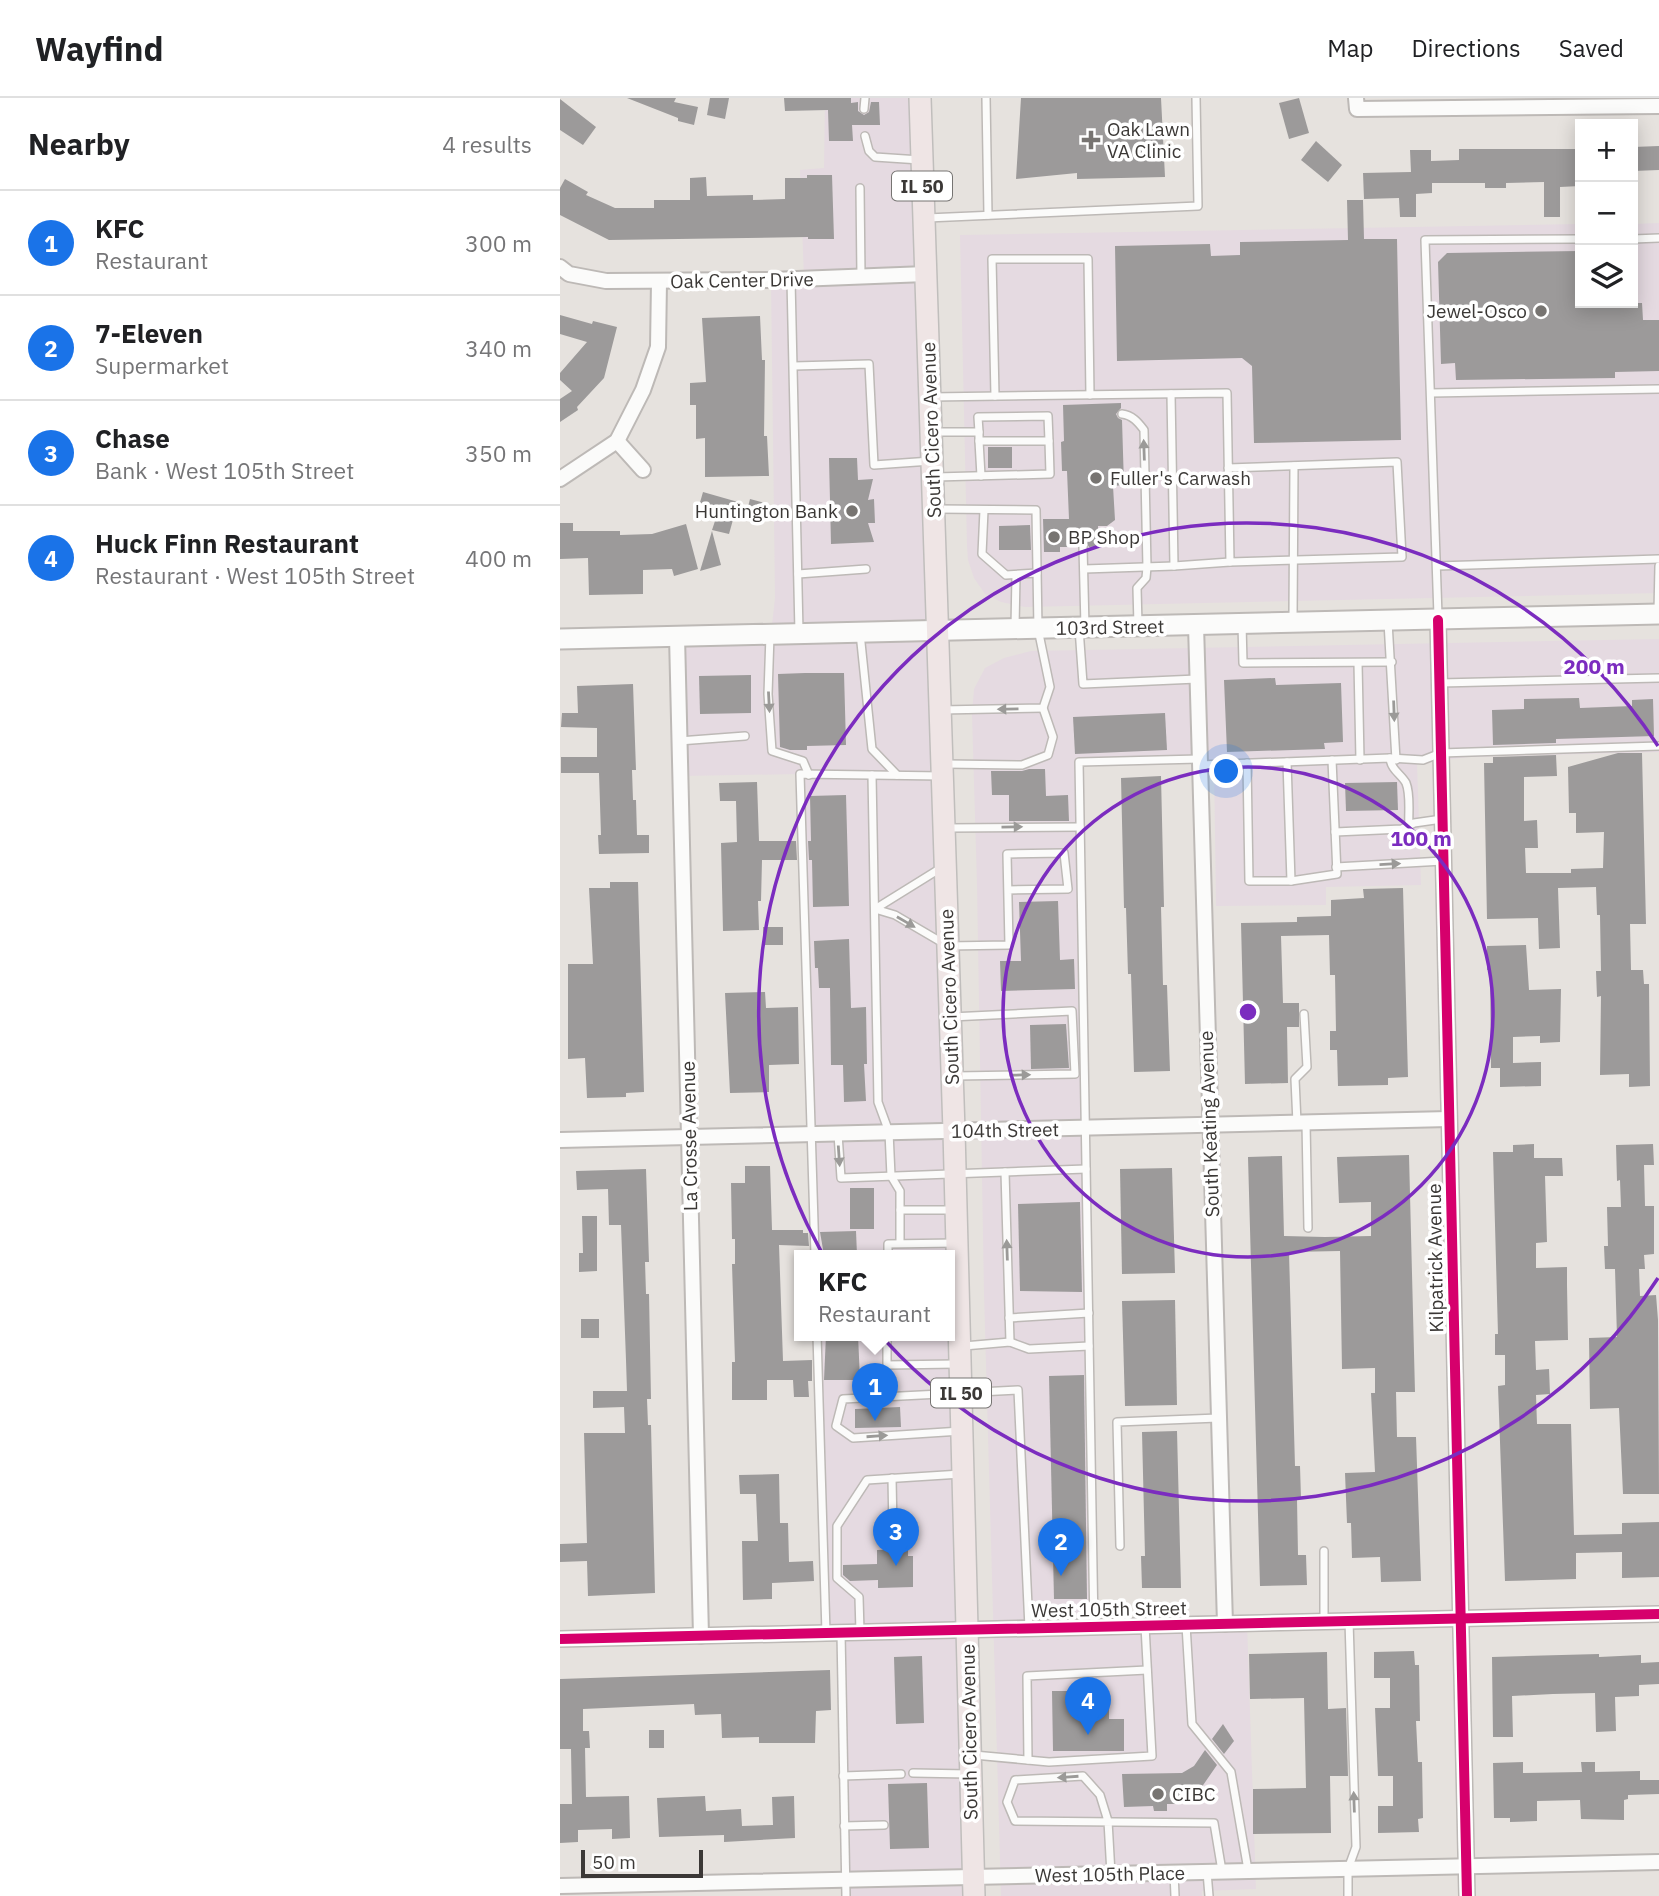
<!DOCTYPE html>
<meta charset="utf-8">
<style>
:root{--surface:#fff;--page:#f6f6f6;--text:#202124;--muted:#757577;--line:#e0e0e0;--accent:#1a73e8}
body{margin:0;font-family:"IBM Plex Sans",sans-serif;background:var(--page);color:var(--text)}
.controls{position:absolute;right:21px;top:21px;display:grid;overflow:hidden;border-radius:0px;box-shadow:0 4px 18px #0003}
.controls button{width:63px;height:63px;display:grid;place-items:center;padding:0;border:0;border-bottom:2px solid var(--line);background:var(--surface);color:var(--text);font:35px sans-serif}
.scale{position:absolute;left:21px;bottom:18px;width:122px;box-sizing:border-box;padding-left:7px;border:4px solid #3b3836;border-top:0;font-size:19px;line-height:24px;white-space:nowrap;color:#3b3836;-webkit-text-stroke:5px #fff;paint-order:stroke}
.you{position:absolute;left:667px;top:674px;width:24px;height:24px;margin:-18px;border:5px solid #fff;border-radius:50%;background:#1a73e8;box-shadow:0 0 0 10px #1a73e833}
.badge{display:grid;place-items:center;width:46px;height:46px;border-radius:50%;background:var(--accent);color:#fff;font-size:23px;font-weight:700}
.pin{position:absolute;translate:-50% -58px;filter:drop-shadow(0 2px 4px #0008)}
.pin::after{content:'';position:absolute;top:37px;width:24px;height:21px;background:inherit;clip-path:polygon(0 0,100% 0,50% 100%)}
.popup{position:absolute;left:234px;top:1152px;width:161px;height:91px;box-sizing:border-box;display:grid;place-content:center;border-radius:0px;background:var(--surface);filter:drop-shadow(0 2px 5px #0005);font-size:23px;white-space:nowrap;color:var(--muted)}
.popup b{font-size:26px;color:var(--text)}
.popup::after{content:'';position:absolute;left:50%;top:100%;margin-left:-14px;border:14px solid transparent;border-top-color:var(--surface)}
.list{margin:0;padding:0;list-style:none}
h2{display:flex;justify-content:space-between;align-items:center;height:91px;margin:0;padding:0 28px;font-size:30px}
h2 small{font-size:23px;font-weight:400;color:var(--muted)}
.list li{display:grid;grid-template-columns:46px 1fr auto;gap:21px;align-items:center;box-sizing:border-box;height:105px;padding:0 28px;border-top:2px solid var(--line)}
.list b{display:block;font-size:26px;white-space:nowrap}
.list p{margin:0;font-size:23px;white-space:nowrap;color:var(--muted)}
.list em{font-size:23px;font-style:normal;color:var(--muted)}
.icon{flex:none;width:38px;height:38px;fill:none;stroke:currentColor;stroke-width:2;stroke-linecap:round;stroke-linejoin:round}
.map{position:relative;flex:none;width:1099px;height:1798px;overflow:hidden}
header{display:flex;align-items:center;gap:42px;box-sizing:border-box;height:98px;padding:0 35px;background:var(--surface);border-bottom:2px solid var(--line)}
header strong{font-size:33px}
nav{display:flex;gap:38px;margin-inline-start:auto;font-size:24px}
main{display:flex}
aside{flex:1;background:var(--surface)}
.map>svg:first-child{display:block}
</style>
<header>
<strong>Wayfind</strong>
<nav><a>Map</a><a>Directions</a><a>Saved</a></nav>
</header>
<main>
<aside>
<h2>Nearby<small>4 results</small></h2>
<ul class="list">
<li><span class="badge">1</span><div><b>KFC</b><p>Restaurant</p></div><em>300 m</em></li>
<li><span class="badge">2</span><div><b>7-Eleven</b><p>Supermarket</p></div><em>340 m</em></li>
<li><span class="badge">3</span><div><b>Chase</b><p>Bank · West 105th Street</p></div><em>350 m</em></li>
<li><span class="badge">4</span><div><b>Huck Finn Restaurant</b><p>Restaurant · West 105th Street</p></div><em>400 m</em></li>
</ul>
</aside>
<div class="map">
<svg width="1099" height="1798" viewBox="0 0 1099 1798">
<rect width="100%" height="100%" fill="#e6e2de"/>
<g fill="#e5dae1">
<path d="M265 0H360L414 1798H286L281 1535H266L257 1237H390V1157H255L240 676 120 678 117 538 211 536 215 500 211 182 244 180 240 72 264 70Z"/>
<path d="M1099 125V495L465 509 441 504 425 496 414 480 408 462 407 447 400 137 1020 126V205H1073V126Z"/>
<path d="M1099 541V654L909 659 857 665 861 787 766 789V807L656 808 654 662 520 664 534 1528 687 1525 696 1791 642 1793V1798H441L424 1195 417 786 412 616 414 591 425 570 444 560 471 553Z"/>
</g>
<g fill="#9c9a9a">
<path d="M67 0H116L114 4 138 9 134 27 118 23V20Z"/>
<path d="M150 0H169L165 21 147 17Z"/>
<path d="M224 0H291V5L298 4V13L304 17 309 14 311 4H319L320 27H292L293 43H269L268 12 225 13Z"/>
<path d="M461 0H601L605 79 517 81V75L456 81Z"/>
<path d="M739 0 749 35 729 41 719 5Z"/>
<path d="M0 1 36 29 23 47 0 32Z"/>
<path d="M756 43 782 67 768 84 741 62Z"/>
<path d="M1099 48V72L1073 73V49Z"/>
<path d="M899 51H1020V88L1000 89V119H984V84L946 85V90H925V85H872V95L856 96V119H840L839 100 804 101 803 75 851 74 850 52H871V63L899 62Z"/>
<path d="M247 77H272L274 141H248V139L49 142 0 117V90L5 81 28 94 26 97 55 110H94V102H130V80L146 79 147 98 193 97V102L225 101V80H247Z"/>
<path d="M787 102H803L804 141H837L841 342 694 345 692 268 682 260 557 263 555 148 650 146 651 158 680 157V144L788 142Z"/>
<path d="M1020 153V205H1082L1083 222H1099V273L1055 274V280L896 282 895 265 881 266 878 164 887 155Z"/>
<path d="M0 217 32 226 33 223 57 229 44 280 17 309 18 312 0 324V301L12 293 0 282V275L27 244 0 236Z"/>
<path d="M200 218 202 262H205L204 338H207L209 378 145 379V340L136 341V307H130V285L146 284 142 220Z"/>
<path d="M561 305V310L556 316 558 320 562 322 564 387 553 388 555 422 547 428H538L539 448 529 449 526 444 522 443 517 449H500V454H484L483 421H509L507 373H502L501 344 504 343 503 307Z"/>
<rect x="428" y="349" width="24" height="21"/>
<path d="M269 360H297L298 382 313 381 308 402 314 401 315 425H308L314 444 271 446Z"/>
<path d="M143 394 178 404 169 436 152 432 156 420 137 415Z"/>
<path d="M190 401 209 406 205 422 186 417Z"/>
<path d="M0 425H13V433H60V437L92 436 126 426 138 471 114 478 112 471 83 472V496L29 497 28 460 0 461Z"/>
<path d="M470 427 471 452H439V428Z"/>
<path d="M152 433 161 467 140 473Z"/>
<path d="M245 575H284L286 647 247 648V652H230L220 649 218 576Z"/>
<path d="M191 577V615L140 616 139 578Z"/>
<path d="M715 580 716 587 781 585 783 644 764 645 765 651 667 654 664 582Z"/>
<path d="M73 586 76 672H72L73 702H76L77 737H89V755L39 756 38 737H41L39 675H1V659H37V630L1 629 2 615H18L17 588Z"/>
<path d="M1019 600 1020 610 1072 608V602L1093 601 1094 638 996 641V645L933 647 932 612 964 611V601Z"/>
<path d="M605 615 607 652 515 656 513 619Z"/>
<path d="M1058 655H1082L1086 826H1070L1071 872H1083L1084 886H1089L1090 988 1069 989V976L1040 977 1041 898 1037 899 1036 873H1041L1040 817H1037L1036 789 998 790 1000 850 979 851 978 820 927 821 924 665H933V659L996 657 997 678 964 679V723L977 722 978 750H965L966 775H1011V771L1043 770 1044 734 1016 735V715H1009L1008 669Z"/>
<path d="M469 671H485L486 698 508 697 509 723H449V697H432L431 673H462Z"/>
<path d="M601 678 604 809H601L603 887H607L610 973 574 974 571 876H568L566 810H564L561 680Z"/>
<path d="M197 684 199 743H236L237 762H202L201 803H198L199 832 163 833 161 745 177 744 176 703H160L159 685Z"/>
<path d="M837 684 838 712 786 713 785 685Z"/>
<path d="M286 697 289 808 253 809 252 762H249L248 743H251L250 698Z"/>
<path d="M50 784H78L84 994 66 995V999L27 1000 25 960 8 961V866H33L29 790H50Z"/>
<path d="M843 790 848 979 828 980V987L778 988 777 952H770V933H776L775 877H770L769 837 721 838 723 905H739V929H727L728 985 685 986 681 825 737 824V819L771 818V802L804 800 803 791Z"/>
<path d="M498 803 500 862 514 861 515 891 441 893 440 863H461L459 804Z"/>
<rect x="203" y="829" width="20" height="18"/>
<path d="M289 841 291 910 306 909 307 966H304L306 1003 284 1004 283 967H271L270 890H259L258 870H255L254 843Z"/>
<path d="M966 847 969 892 1001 891 1000 944 980 945V938L953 939V965L981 964V988L940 989V970H931L930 872H927V848Z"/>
<path d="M205 894 206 910 238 909 239 966 209 967V994L170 995 165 895Z"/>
<path d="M506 926 509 970 471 971 470 927Z"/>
<path d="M974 1046V1060H1002L1003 1078H985L987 1144 976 1145V1170L1007 1169V1187L1008 1242 975 1243 976 1272 989 1271 990 1296 976 1297 977 1326H1011L1014 1437 1062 1436V1425L1099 1424V1479L1062 1480V1454L1016 1455V1481L945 1483 938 1288 945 1287V1257H935V1236H938L933 1054H953V1047Z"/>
<path d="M1093 1046 1094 1067H1084L1085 1108H1094V1156L1084 1157 1085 1171H1079L1080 1198 1096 1197 1098 1222 1099 1396H1063L1059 1310 1030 1311 1029 1240 1057 1239 1055 1171H1045L1044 1148H1048L1047 1109H1061L1060 1082 1057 1083 1056 1047Z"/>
<path d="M849 1057 855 1294H836L837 1339H856L861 1483 821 1484 820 1459 792 1460 791 1425H787L785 1375 815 1374 811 1295H815V1270L782 1271 780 1153 729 1154 735 1368H740L741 1401H737L738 1457H746L747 1487 700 1488 688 1059 722 1058 724 1138 765 1139 811 1138V1104L779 1105 777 1059Z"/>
<path d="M185 1068H210L212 1132H243V1135H248L249 1148 219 1147 223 1263 252 1262V1283H248L249 1299H234L233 1282H207V1302H172V1264H175L172 1166H175V1141H172L171 1085H185Z"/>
<path d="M612 1070 615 1175 562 1176 560 1071Z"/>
<path d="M86 1071 89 1164H85L86 1196H89L91 1301H87L88 1327H91L95 1495 28 1498 27 1463 0 1464V1446L27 1445 24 1335H65L64 1309 33 1310V1293H67L66 1262 61 1127H49L48 1091 17 1092 16 1073Z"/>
<rect x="290" y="1090" width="24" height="41"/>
<path d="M520 1104 522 1194 460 1193 458 1106Z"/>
<path d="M22 1118H37V1173L19 1174V1155H23Z"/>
<path d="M296 1133 297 1157H264L260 1134Z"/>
<path d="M615 1202 617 1307 565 1308 562 1203Z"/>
<rect x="21" y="1221" width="18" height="19"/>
<path d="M266 1237H298L300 1282H264Z"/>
<path d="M524 1277 527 1501H494L489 1278Z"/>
<path d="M340 1309 341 1329 295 1330V1311Z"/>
<path d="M617 1333 621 1490H582L581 1458H585L582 1334Z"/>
<path d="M219 1376 220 1425H228L229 1464 253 1463 254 1483 212 1485V1501L183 1502 182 1443H198L196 1396H180L179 1377Z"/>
<path d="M348 1451V1458H353V1489L318 1490V1482L290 1483 283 1477V1467L317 1466V1452Z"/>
<path d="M854 1553 855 1567H859L860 1623H856L858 1664H862L863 1720 858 1721 859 1734 818 1735V1708H833V1678H818L815 1610H830V1580H814V1554Z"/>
<path d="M767 1554 768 1611 786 1610 788 1678H770L771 1735 693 1736V1691L746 1690 744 1600 690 1601 689 1556Z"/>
<path d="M1039 1556V1559L1081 1557V1565L1099 1564V1586L1079 1587V1598L1055 1599 1056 1633 1036 1634 1035 1595 993 1596 952 1598 953 1639H933L932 1559Z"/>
<path d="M362 1558 364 1625 336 1626 334 1559Z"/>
<path d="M270 1572 271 1612 256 1613 255 1645H199V1639L162 1640 161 1616 135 1617 134 1606 23 1611V1633H29L30 1650H25L26 1699 69 1698 70 1740 52 1741V1731L18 1732V1744L0 1745V1706H12L11 1651H0V1581Z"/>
<path d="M492 1593H549V1621H564V1653H493Z"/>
<path d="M663 1626 674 1643 664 1656 652 1641Z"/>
<rect x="89" y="1632" width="15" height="18"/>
<path d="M645 1652 657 1667 630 1706H607V1713H594L593 1708 564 1709 562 1676 622 1675 634 1668Z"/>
<path d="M963 1664V1675L1022 1674 1021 1664H1035V1674L1080 1673V1682H1099V1696L1068 1697V1701L1064 1702V1722L1021 1721 1020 1702 977 1703V1723L950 1724V1720H934L933 1665Z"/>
<path d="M367 1685 369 1750 330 1751 328 1686Z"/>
<path d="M145 1698 146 1713 181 1711 182 1728 213 1727 212 1699 234 1698 235 1740 164 1744V1737L99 1739 97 1700Z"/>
</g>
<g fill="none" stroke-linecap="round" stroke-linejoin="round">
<defs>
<g id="service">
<path d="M426 0 428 117"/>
<path d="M304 11 305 0"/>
<path d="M305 38 309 53 315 59 360 62"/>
<path d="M300 90 301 178"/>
<path d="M367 120 638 108 636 0"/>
<path d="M1073 141 1099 140"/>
<path d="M231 182 239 534"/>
<path d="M234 268 309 266 314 367 371 363"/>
<path d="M871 295 1099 291"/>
<path d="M611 296 614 468 670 464"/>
<path d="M435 298 432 161H528L530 297"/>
<path d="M371 299 667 295 670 464 842 459 837 364 668 370"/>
<path d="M562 316C572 317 578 324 584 332L587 469 586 480 577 490 578 527"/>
<path d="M373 334H419V343H489L490 376 376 379"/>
<path d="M419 334 418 319 488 318 489 343"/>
<path d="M419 343 421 378"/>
<path d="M377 411 476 412 478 531 490 589 483 610 381 612"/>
<path d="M424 412 422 456 446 477 477 475"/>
<path d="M523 449 525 529"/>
<path d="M877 468 1099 461"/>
<path d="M524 471 614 468"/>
<path d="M238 476 306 471"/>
<path d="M1098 513 1099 468"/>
<path d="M878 518 865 142 1020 141"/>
<path d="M733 521 734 368"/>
<path d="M828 524 836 662"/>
<path d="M682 526 683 565 832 564"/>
<path d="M455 529 456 477"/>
<path d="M519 530 523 586 637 581"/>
<path d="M300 535 312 651 337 677"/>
<path d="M210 537 208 596 212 653 243 663 249 677"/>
<path d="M798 565 800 662"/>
<path d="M880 585 1099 580"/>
<path d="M119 643 185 638"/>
<path d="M830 660C831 672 841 676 846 685 851 697 848 716 849 728"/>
<path d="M727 664 731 783"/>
<path d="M687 665 689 783H731L777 776 772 662"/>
<path d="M386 666 462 667 488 657 493 639 483 610"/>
<path d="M640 667 830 660 863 662 881 655 1099 648"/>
<path d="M312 677 318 1004 329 1034 331 1078 340 1093V1145"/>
<path d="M388 730 520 729"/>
<path d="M775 734 842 731 854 725 882 721"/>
<path d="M776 769 883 763"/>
<path d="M381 770 315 811 335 817 388 848 449 847 447 756 504 755 508 791 448 792"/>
<path d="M391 919 512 913 515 976 396 978"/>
<path d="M737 1025 735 981 747 969 744 916"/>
<path d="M746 1025 748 1130"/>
<path d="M278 1036 281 1080 526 1071"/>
<path d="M445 1074 450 1244"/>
<path d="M340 1112H395"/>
<path d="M255 1157 240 676 382 678"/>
<path d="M328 1157V1146L396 1145"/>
<path d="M449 1220 529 1215"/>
<path d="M257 1237 266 1535"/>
<path d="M327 1237V1267L397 1266"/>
<path d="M404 1248 450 1244 469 1251 529 1248"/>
<path d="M401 1333 293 1340 276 1328 283 1301 458 1292 469 1530"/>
<path d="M332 1380 333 1432"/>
<path d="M560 1448 557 1324 658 1320"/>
<path d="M764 1524V1453"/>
<path d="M626 1527 632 1626 671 1674 688 1772"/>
<path d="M534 1529 519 664 639 661"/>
<path d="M300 1534 299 1499 277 1480V1428L307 1382 401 1376"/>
<path d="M281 1535 286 1798"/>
<path d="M414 1657 489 1664 592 1658 585 1528"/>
<path d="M468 1662 467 1578 587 1572"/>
<path d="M353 1675 409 1676"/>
<path d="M283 1678 341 1676"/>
<path d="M284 1728 324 1727"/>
<path d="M614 1774 615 1798"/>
<path d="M647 1774 649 1798"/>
<path d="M551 1776 548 1723 540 1697 523 1678 455 1682 447 1704 455 1723 654 1725 662 1773"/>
<path d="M788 1798V1771L796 1749 789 1523"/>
</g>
<g id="minor">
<path d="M796 0 797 11 1099 8"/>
<path d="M0 169 9 176 46 183 211 182 366 176"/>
<path d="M57 343 83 372"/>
<path d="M0 381 57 343 83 292 98 249 99 184"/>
<path d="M878 522 907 1798"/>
<path d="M636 527 665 1526"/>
<path d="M117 538 141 1538"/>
<path d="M0 1042 889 1021"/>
<path d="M0 1541 1099 1516"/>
<path d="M0 1788 1099 1764"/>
</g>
<path id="secondary" d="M0 541 1099 516"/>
<path id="primary" d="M360 0 394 1033 414 1798"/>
</defs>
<use href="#service" stroke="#bdb9b6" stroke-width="10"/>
<use href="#minor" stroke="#bdb9b6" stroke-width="18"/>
<use href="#secondary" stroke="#bdb9b6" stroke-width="23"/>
<use href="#primary" stroke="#c0bebc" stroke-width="24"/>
<use href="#service" stroke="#fbfbfa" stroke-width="7"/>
<use href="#minor" stroke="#fbfbfa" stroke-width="14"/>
<use href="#secondary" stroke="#fbfbfa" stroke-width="19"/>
<use href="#primary" stroke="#efe5e5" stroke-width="21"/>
<defs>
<g id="cycleway">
<path d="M878 522 907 1798"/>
<path d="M0 1541 1099 1516"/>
</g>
</defs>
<use href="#cycleway" stroke="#fff" stroke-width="15"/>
<use href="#cycleway" stroke="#d6006c" stroke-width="10"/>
</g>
<defs><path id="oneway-solid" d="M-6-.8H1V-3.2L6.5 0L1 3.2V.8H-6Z" transform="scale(1.75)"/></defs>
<g fill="#9b9a98">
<use href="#oneway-solid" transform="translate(584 352) rotate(-92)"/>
<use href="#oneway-solid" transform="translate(209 604) rotate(87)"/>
<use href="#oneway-solid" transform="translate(448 611) rotate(179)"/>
<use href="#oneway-solid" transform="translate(834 613) rotate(88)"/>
<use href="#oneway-solid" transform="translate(452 729) rotate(-1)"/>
<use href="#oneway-solid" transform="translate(830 766) rotate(-3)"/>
<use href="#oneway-solid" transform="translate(346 824) rotate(30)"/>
<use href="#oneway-solid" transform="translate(460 977) rotate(-1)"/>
<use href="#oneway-solid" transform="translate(279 1058) rotate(86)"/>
<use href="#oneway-solid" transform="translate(447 1152) rotate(-92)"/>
<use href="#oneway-solid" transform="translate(317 1338) rotate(-4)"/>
<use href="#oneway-solid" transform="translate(508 1679) rotate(176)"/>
<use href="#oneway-solid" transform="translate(794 1704) rotate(-92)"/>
</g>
<g fill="none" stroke="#7b2cbf" stroke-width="3.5">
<circle cx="688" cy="914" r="245"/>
<path d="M1098 1180A489 489 0 1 1 1098 648"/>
</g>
<g fill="#777471" stroke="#fff" stroke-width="2.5">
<path d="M527.5 31.5h7v7h7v7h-7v7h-7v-7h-7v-7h7z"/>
<circle cx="981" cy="213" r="7"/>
<circle cx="536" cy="380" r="7"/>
<circle cx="292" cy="413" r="7"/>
<circle cx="494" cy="439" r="7"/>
<circle cx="598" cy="1696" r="7"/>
</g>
<g text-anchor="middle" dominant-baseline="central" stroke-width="7" stroke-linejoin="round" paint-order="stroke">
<g fill="#fff" stroke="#767472" stroke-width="2">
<rect x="332" y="73.5" width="60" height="29" rx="5"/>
<rect x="371" y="1280.5" width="60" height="29" rx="5"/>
</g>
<g font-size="18" font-weight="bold" fill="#3b3836">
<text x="362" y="88">IL 50</text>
<text x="401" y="1295">IL 50</text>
</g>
<g font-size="19" fill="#3b3836" stroke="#fff" text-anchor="start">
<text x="547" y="31">Oak Lawn<tspan x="547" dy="22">VA Clinic</tspan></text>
<text x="967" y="213" text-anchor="end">Jewel-Osco</text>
<text x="550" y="380">Fuller's Carwash</text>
<text x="278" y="413" text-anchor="end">Huntington Bank</text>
<text x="508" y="439">BP Shop</text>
<text x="612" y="1696">CIBC</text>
</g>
<g font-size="19" fill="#3b3836" stroke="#fff">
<text transform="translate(182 182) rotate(-1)">Oak Center Drive</text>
<text transform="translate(371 332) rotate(-92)">South Cicero Avenue</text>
<text transform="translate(550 529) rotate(-1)">103rd Street</text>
<text transform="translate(389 899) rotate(-92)">South Cicero Avenue</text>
<text transform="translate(649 1026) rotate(-92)">South Keating Avenue</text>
<text transform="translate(445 1032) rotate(-1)">104th Street</text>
<text transform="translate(129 1038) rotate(-91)">La Crosse Avenue</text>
<text transform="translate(875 1160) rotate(-91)">Kilpatrick Avenue</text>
<text transform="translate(549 1511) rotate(-1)">West 105th Street</text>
<text transform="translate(409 1634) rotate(-91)">South Cicero Avenue</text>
<text transform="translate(550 1776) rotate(-1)">West 105th Place</text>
</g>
</g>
<circle cx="688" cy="914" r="10" fill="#7b2cbf" stroke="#fff" stroke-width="3.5"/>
<g font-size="21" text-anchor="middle" font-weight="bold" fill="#7b2cbf" stroke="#fff" stroke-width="7" stroke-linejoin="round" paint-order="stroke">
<text x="1034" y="576">200 m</text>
<text x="861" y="748">100 m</text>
</g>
</svg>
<div class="controls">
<button>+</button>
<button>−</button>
<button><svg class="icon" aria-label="layers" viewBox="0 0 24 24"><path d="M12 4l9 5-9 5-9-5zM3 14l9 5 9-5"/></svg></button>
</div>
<div class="scale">50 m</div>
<div class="you"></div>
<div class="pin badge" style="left:315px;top:1323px">1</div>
<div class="popup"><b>KFC</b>Restaurant</div>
<div class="pin badge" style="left:501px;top:1478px">2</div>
<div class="pin badge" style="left:336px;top:1468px">3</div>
<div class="pin badge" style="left:528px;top:1637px">4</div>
</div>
</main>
